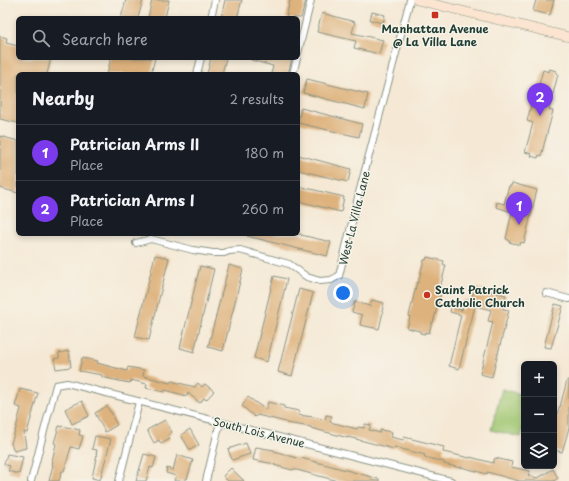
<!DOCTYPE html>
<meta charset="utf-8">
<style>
:root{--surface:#171b24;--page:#20242c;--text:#f1f3f6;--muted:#9ea1a6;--line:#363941;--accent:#7c3aed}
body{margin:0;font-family:"Playpen Sans",sans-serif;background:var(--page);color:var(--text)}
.controls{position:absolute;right:12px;bottom:12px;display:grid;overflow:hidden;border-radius:6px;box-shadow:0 2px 6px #0003}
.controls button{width:36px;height:36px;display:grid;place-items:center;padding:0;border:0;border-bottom:1px solid var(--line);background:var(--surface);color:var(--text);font:20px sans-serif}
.you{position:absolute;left:343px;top:293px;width:14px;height:14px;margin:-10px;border:3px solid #fff;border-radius:50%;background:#1a73e8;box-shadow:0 0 0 6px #1a73e833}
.badge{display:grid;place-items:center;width:26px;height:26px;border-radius:50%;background:var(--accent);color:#fff;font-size:13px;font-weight:700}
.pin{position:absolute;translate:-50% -33px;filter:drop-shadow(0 1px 2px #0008)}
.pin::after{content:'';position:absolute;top:21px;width:14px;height:12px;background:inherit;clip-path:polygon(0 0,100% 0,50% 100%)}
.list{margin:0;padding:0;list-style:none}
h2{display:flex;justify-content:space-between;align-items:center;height:52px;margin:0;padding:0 16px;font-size:17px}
h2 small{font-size:13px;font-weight:400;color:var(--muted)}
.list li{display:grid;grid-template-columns:26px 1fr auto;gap:12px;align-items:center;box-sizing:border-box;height:56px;padding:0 16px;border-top:1px solid var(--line)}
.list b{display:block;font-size:15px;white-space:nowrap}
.list p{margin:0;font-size:13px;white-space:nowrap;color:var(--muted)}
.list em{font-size:13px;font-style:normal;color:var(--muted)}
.icon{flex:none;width:22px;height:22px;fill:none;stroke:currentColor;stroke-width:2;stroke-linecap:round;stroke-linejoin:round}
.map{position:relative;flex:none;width:569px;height:481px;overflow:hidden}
.search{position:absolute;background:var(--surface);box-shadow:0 2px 6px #0003;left:16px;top:16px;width:284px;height:44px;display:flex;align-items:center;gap:10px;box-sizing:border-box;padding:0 14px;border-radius:6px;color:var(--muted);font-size:15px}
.panel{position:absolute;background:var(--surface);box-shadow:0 2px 6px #0003;left:16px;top:72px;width:284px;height:164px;border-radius:6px}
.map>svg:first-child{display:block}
</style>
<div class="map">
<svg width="569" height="481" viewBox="0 0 569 481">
<rect width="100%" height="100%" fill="#f7f3e8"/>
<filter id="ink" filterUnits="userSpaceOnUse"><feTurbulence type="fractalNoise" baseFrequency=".025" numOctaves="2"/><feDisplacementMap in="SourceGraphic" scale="8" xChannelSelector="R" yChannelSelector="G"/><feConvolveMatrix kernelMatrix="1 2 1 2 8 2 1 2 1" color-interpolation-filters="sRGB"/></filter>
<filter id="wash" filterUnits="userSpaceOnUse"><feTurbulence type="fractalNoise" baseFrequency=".012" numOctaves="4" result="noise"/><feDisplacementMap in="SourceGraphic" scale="16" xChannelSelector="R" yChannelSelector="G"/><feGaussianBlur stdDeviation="0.9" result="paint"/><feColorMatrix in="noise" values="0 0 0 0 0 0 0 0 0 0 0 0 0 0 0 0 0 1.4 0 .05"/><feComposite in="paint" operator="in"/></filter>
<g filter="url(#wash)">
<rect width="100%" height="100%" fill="#f5e9d5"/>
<path fill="#a1c772" stroke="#608253" d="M502 389 524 395V423L521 437 491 430Z"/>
<g id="blocks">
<g fill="#deb27d">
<path d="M126 0H143L138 18H121Z"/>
<path d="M152 0H169L165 18H148Z"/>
<path d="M225 0H242L237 18H221Z"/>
<path d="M290 0H306L301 18H286Z"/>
<path d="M536 0H554L550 15 533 11Z"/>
<path d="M372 12 385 15 383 23 370 20Z"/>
<path d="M322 13 355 22 352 33 383 40 379 54 354 48 356 41 317 32Z"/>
<path d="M0 36 7 38 6 43 18 46V58H51L47 74H18V123L0 119Z"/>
<path d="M111 58H155L151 74H107Z"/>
<path d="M211 58H226L222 74H207Z"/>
<path d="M251 58H292L288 74H271L273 66 251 60Z"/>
<path d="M550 69 556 71V73L558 74 549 110 553 111 541 156 539 155 538 158 531 156 532 154 525 152 533 123 527 121 533 98 535 99 543 70 549 72Z"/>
<path d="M307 79 368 94 365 109 303 93Z"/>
<path d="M301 108 324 114 362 124 359 137 298 123Z"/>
<path d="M0 136 18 141V193L0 188Z"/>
<path d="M298 155 351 169 348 182 298 170Z"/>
<path d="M512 183 537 190 524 243 521 242 520 245 509 242V240L506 239 512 212 496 207 497 202 504 204 509 186H511Z"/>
<path d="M298 186 344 197 341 212 298 201Z"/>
<path d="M248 234H301V235L331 242 327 256 247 236Z"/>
<path d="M155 255 169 258 149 340 135 337Z"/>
<path d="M427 257 444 261 443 265H446L440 288 442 289 433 323 432 322 429 333 425 332V334L420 333V331L407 328 410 317 409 316 417 282 418 283 424 260H426Z"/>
<path d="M229 265 243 269 223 351 208 347Z"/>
<path d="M200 266 214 269 194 352 180 348Z"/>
<path d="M274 276 287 279 267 362 254 358Z"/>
<path d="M476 288 506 295 503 309 509 310 492 377 480 374 493 322 488 321 491 310 475 306 459 369 449 366 461 315 450 312 451 307 462 310 465 300 470 301 473 293H474Z"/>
<path d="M299 289 313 293 292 376 278 372Z"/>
<path d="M372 300 384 303 382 311 383 312 379 329 360 325 362 315 352 312 355 302 370 306Z"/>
<path d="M555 304 563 306 551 348 544 347Z"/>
<path d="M69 351 71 367 56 369 54 359 59 358V353Z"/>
<path d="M82 358 98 361 97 363 127 371 128 367 144 370 143 376 170 383 171 381 195 387 198 383 202 387 205 384 214 391 206 400 204 398 200 403 188 393 187 396 165 390 164 392 146 388 147 384 131 380 130 383 119 381 102 377V375L79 371Z"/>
<path d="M567 380H569V428L562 452 554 450V427L559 407H560Z"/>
<path d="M20 389 38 393 27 433 24 432 26 448 14 451 11 443 16 428 21 408 15 406Z"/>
<path d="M248 397 266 410 268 402 284 406V408L299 411 298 415 314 417 325 420 326 415 332 416 330 422 357 429 358 427 364 428 365 424 371 425 369 430 380 433V430L392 432 391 437 403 440 404 437 444 447 443 452 470 458V457L493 463 495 458 512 462 511 467 530 471 528 476 538 478 553 469 558 478 554 481H519L487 472V474L461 467V468L444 464V462L424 457 425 455 394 447V449L348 437V438L311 428V427L286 423V422L257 415 255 417 242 406Z"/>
<path d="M82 401 89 416 72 424 65 409Z"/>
<path d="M107 406 110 412H111L114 417 113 418 117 425 105 432 95 413Z"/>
<path d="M165 420 172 432 168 435 170 439 161 444 159 440 154 443 147 430Z"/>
<path d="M59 426 62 427V426L80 430 79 435 83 436 79 449 71 447 64 471H62L59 481H49L53 465 52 464 53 461H52L56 444 54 443Z"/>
<path d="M190 429 199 445 190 450 181 435Z"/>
<path d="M95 436 111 439 100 480 92 478 97 454H96L97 450 92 449Z"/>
<path d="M246 443 250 454 232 460 228 449Z"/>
<path d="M256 447 274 450V451L300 459 301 458 346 470 379 479V481H338L293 469 292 470 274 465 275 464 253 460Z"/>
<path d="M7 454 23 457 19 474 8 471 10 466 4 464Z"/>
<path d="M144 454 156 457 153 468 150 467 146 481H136Z"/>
<path d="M177 455 193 460 187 479H185L184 481H174L176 476 166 473 167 468 173 470Z"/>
<path d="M231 468 244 481H228L223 476Z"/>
</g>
</g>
</g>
<g filter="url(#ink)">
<use href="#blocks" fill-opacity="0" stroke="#8a9384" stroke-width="1"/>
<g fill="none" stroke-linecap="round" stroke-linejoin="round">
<defs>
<g id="minor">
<path d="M211 18 215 0"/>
<path d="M298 53 311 0"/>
<path d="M197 74 201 58"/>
<path d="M293 74 297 58"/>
<path d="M136 243 151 239 193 250 213 253H224L229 251 240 250 289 264 307 277 320 281 331 280 339 276 359 193 410 0"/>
<path d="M546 293 569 299"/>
<path d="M31 481 56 385 67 383 451 481"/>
<path d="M119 481 139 402"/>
<path d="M206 481 220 422"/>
</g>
<path id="secondary" d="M417 0 569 37"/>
</defs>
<use href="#minor" stroke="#8a9384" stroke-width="8"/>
<use href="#secondary" stroke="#8a9384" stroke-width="10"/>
<use href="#minor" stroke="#fff" stroke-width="6"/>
<use href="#secondary" stroke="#fce5d0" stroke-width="9"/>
</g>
</g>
<g fill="#c8321e" stroke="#f7f3e8" stroke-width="1.5">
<rect x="431" y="11" width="8" height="8" rx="2"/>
<circle cx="427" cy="295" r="4"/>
</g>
<g text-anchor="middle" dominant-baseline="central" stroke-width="3" stroke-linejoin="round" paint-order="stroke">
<g font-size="11" font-weight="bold" fill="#1f3d34" stroke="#f7f3e8">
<text x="435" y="28">Manhattan Avenue<tspan x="435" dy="13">@ La Villa Lane</tspan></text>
<text x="435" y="289" text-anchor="start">Saint Patrick<tspan x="435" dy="13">Catholic Church</tspan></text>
</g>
<g font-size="11" fill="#1f3d34" stroke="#f7f3e8">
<text transform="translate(354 218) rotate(-76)">West La Villa Lane</text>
<text transform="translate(259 432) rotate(14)">South Lois Avenue</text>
</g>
</g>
</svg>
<div class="controls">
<button>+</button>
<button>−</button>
<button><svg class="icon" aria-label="layers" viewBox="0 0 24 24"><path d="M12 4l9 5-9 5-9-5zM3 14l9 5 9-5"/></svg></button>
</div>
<div class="you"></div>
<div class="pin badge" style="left:519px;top:225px">1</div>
<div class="pin badge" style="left:540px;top:116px">2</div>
<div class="search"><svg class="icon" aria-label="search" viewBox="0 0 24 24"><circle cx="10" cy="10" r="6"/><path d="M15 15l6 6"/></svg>Search here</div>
<section class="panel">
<h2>Nearby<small>2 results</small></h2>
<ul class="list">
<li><span class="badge">1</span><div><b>Patrician Arms II</b><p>Place</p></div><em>180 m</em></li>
<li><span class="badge">2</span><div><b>Patrician Arms I</b><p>Place</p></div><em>260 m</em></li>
</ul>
</section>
</div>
